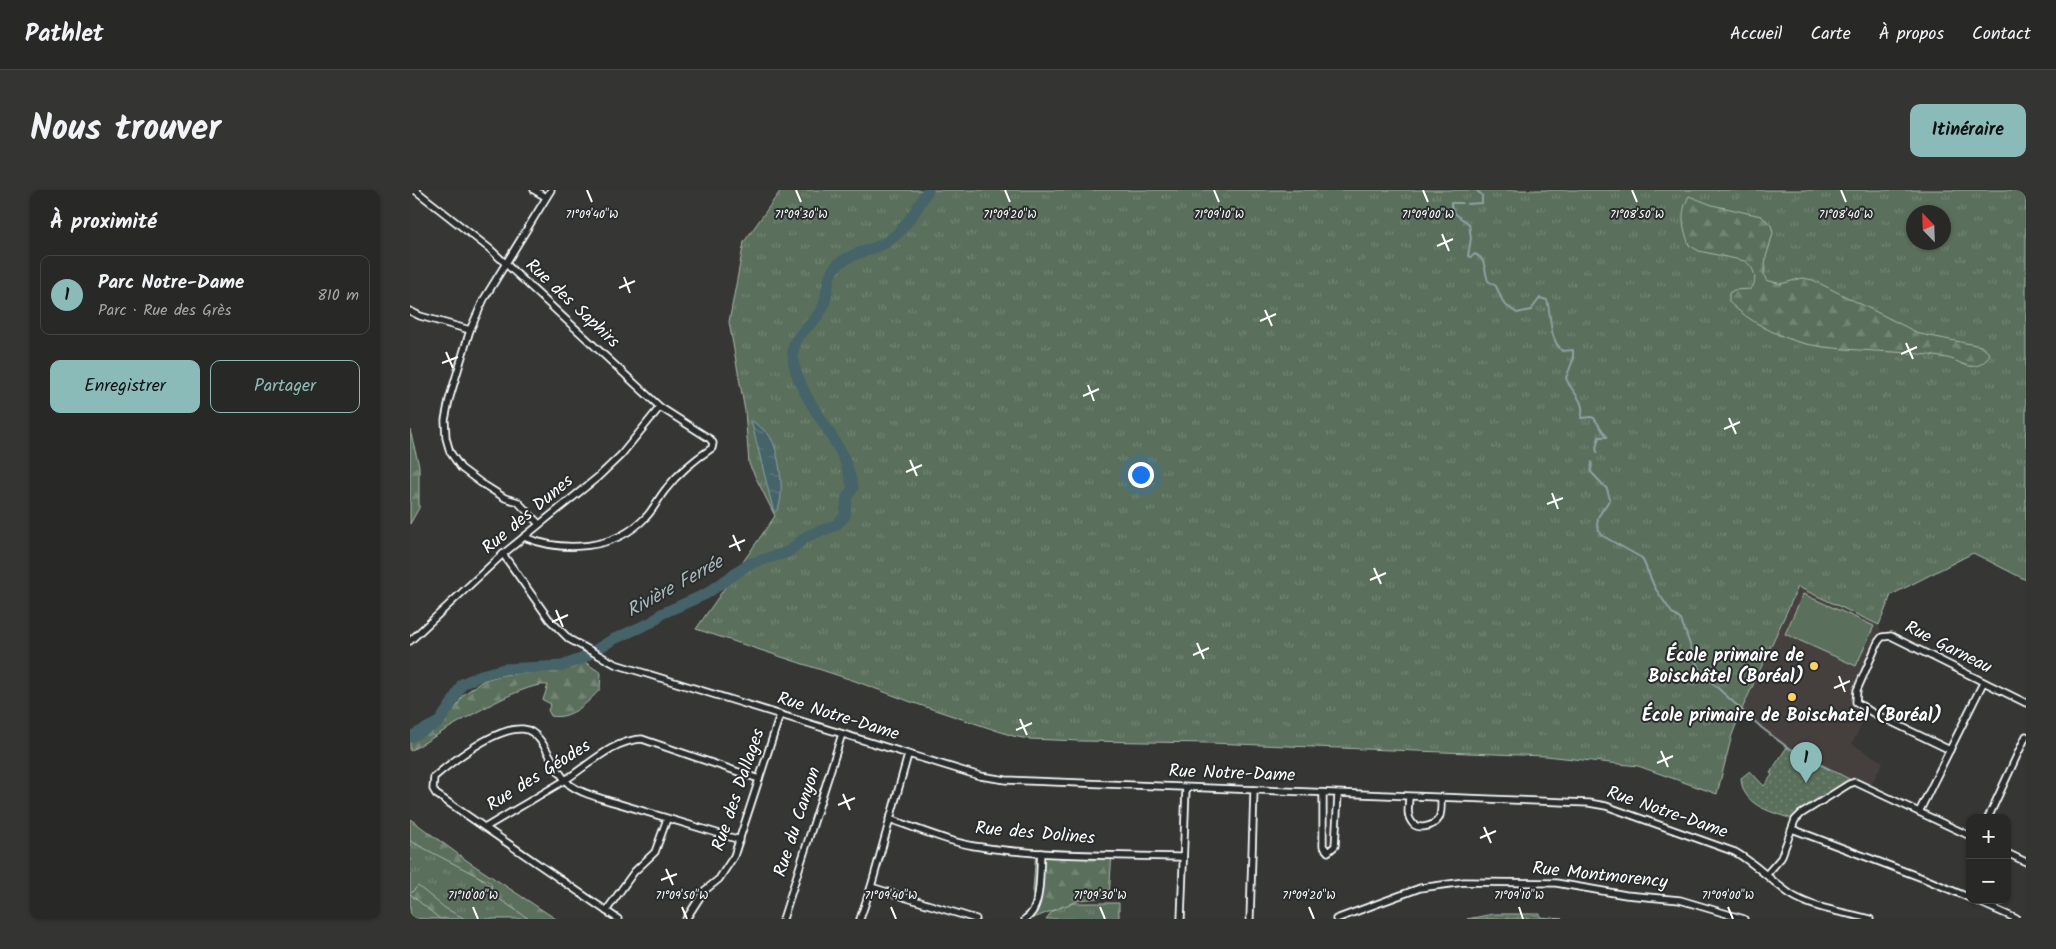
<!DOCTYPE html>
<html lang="fr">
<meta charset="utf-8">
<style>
:root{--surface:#282827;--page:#343433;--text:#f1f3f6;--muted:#a5a6a7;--line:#444;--accent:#8bbbb9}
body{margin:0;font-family:Kalam,sans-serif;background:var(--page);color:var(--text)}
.controls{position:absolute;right:15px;bottom:15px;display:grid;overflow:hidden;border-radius:10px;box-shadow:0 1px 4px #0004}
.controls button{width:45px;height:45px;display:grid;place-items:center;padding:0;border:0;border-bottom:1px solid var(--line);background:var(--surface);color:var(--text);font:25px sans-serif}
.compass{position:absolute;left:1496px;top:15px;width:45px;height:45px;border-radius:50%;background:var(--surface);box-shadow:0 1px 4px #0004;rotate:337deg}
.you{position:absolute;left:730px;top:284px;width:18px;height:18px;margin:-12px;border:4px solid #fff;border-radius:50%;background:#1a73e8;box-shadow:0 0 0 8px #1a73e833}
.badge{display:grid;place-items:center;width:32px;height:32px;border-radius:50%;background:var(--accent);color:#111;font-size:16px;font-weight:700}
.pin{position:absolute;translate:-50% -41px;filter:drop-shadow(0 1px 2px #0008)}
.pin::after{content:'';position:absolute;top:26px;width:18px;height:15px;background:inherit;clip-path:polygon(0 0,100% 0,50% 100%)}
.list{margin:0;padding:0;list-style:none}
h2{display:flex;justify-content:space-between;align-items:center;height:65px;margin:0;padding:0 20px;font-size:21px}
h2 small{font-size:16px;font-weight:400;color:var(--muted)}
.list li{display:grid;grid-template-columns:32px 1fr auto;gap:15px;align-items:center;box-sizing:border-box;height:80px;margin:0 10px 10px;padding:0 10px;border:1px solid var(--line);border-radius:10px}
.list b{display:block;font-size:19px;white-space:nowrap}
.list p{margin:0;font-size:16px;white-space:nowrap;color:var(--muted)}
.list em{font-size:16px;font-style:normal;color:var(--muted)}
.actions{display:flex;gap:10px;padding:15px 20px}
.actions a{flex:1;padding:11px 0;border:1px solid var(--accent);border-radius:10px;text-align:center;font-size:18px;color:var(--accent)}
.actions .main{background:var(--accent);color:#111}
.map{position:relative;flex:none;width:1616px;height:729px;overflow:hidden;border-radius:10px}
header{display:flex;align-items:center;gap:30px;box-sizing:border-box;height:70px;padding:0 25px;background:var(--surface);border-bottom:1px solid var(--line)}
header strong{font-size:24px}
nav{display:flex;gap:28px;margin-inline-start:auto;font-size:18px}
.intro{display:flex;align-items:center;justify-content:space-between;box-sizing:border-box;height:120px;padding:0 30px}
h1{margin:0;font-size:35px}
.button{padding:12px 22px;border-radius:10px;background:var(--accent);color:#111;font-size:18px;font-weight:700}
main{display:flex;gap:30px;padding:0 30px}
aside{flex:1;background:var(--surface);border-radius:10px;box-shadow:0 1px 4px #0004}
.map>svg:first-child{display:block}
</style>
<header>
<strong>Pathlet</strong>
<nav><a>Accueil</a><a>Carte</a><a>À propos</a><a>Contact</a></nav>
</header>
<div class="intro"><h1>Nous trouver</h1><a class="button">Itinéraire</a></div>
<main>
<aside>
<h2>À proximité<small></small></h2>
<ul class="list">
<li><span class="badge">1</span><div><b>Parc Notre-Dame</b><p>Parc · Rue des Grès</p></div><em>810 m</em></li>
</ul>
<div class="actions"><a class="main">Enregistrer</a><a>Partager</a></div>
</aside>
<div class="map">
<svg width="1616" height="729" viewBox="0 0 1616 729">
<defs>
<pattern id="grass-tufts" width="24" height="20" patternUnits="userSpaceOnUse" patternTransform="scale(1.25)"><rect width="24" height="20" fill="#5a705c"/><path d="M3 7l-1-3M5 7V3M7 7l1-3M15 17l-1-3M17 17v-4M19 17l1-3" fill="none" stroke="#738574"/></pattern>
<pattern id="forest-firs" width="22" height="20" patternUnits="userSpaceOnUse" patternTransform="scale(1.25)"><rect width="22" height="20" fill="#5a705c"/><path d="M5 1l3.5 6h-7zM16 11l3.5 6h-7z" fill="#738574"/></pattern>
<pattern id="park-dots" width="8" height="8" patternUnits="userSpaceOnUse" patternTransform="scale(1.25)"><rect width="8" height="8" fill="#5a705c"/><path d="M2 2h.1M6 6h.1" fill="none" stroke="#738574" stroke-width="1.8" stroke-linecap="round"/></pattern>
<pattern id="water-ripples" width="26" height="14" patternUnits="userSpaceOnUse" patternTransform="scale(1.25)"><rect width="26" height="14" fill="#456368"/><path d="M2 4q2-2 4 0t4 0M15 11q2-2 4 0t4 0" fill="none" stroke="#617a7f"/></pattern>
</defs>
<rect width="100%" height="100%" fill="#363634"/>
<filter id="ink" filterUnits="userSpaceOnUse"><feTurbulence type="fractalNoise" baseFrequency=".02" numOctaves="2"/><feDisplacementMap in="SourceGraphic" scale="10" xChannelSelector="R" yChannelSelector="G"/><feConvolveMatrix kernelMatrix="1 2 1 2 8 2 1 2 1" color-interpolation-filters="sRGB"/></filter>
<g filter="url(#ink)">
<path fill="#44403c" d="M1388 397 1469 435 1472 447 1447 500 1446 512 1458 521 1442 554 1473 572 1459 599 1377 557 1352 538 1332 519Z"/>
<g fill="url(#grass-tufts)" stroke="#acb8ae" fill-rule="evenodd">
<path d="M371 0H1616V390L1563 363 1481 405 1469 435 1388 397 1332 519 1322 545 1307 604 1228 576 1136 566 800 553 670 551 618 549 603 546 501 512 445 491 286 439 365 326 339 274 335 221 319 132 334 52ZM1504 22H1534V52H1504Z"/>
<path d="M0 636 126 729H0Z"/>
<path d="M649 713H709V729H636Z"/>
</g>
<g fill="url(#forest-firs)" stroke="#acb8ae">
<path d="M1279 6 1302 15 1351 26 1361 35 1363 43 1356 67 1354 84 1356 90 1371 94 1392 88 1403 90 1510 144 1571 156 1580 164C1577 170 1573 174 1566 176 1555 178 1548 170 1537 168 1491 159 1442 163 1396 154 1370 148 1338 131 1319 112V103L1324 100 1341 99C1348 90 1345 78 1335 71L1289 61 1279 55C1273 37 1269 24 1279 6Z"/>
<path d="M0 240 9 276V318L0 334Z"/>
<path d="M175 472 191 483 190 499C178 513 160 530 141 526L138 520 141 514 133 510 138 495C113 490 25 547 0 561V551L24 538 47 516 53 505 74 490 92 485 163 478Z"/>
<path d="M0 629 59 672 146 729H119L82 704 81 693 0 651Z"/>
<path d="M626 659 702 662 699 707 670 710 621 729Z"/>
<path d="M8 696 35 718 55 729H30L0 704Z"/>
</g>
<g fill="url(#park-dots)" stroke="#acb8ae">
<path d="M1377 557 1445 592H1435L1439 594 1385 630C1363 622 1332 617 1331 588L1340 581 1354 596 1362 585 1360 583Z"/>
<path d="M1083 724H1130V727L1152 729H1057Z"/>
</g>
<path fill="#5a705c" stroke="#acb8ae" d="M1393 404 1464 436 1446 476 1375 444Z"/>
<path fill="url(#water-ripples)" stroke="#8fa1a4" d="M341 230C347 235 354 239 359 245 369 256 378 316 364 323Z"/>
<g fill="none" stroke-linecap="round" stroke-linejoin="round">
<g stroke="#8fa1a4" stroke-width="2">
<path d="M1052 13H1041C1040 23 1052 28 1059 34L1061 48 1058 66 1061 67 1065 64C1077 70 1074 80 1078 91L1086 96 1094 114 1107 123 1121 120 1130 108 1137 110C1142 128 1138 146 1152 161L1163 160V170L1156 188C1161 202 1177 211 1171 228L1181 227 1184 228 1197 247H1189L1186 258 1187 262"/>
<path d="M1057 14 1072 13V5L1066 0"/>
<path d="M1182 272 1181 282 1197 299 1200 309 1188 327 1187 336 1191 345 1232 368 1245 398 1262 423 1271 430 1290 482 1352 538 1377 557 1421 580"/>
</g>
<path stroke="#456368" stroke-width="11" d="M0 547 29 532 42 513 52 494 71 485 94 479 152 476 171 469 202 450 242 432 251 424 296 404 339 374 378 362 397 346 426 335 435 326 437 307 443 298C440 288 438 277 434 269 419 236 393 210 384 175 377 144 401 141 413 117 419 104 415 86 427 75 441 63 459 61 475 53 493 43 507 18 518 0"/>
<defs>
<g id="minor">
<path d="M5 0 80 59 250 217 300 249 303 253 302 258C284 270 269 282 256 299 249 307 244 319 236 327 205 360 154 363 114 347"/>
<path d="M124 0 136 7"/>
<path d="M0 121 10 126 60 140"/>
<path d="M129 334 108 312 95 308 71 293 51 278 40 262 36 248 35 230 39 210 60 140 74 109 141 0"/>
<path d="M93 364 139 429 159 449 205 474 570 586 596 590 1179 613 1196 616 1325 662C1346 674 1360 690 1380 704 1403 719 1434 722 1460 729"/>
<path d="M0 451 93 364 188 287 211 265 250 217"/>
<path d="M1540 560 1463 523 1446 512 1447 500 1468 452 1472 447 1481 446 1616 513"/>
<path d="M913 603V656L918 662 925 656 928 605"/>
<path d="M999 607C999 614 996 624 1001 631 1006 641 1024 637 1029 628 1032 622 1031 614 1031 608"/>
<path d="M1509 622 1573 493"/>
<path d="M1578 628 1616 546"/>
<path d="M479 629C509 639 540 653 571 657 637 667 706 665 773 667"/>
<path d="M76 637C101 622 127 607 152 592 177 577 202 550 232 549L349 589"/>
<path d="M1382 639 1515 689 1560 708"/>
<path d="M1597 663 1616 672"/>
<path d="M1357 684 1371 668 1385 630 1391 624 1439 594 1445 592 1560 646"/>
<path d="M461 697 566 729"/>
<path d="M1564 710 1607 729"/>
<path d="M196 721 224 682 245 662 257 629"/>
<path d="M208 729 26 604 23 599 24 587C44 570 86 537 113 539 135 541 143 582 160 595 174 605 194 609 210 614 250 626 290 638 330 650"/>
<path d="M276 729 294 701 309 689 324 666 370 525"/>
<path d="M373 729 432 544"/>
<path d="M450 729 461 697 498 565"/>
<path d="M615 729C633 719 629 681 631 663"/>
<path d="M771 729 776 598"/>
<path d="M840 729 844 600"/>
<path d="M926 729 1010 698 1054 692 1146 693 1216 705 1270 710 1334 729"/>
</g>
</defs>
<use href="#minor" stroke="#fff" stroke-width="9"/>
<use href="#minor" stroke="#2a2d2e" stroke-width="5.5"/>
</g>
</g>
<path fill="none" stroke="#fff" stroke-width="2" d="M177 0 182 12M386 0 391 12M595 0 600 12M804 0 809 12M1013 0 1018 12M1222 0 1227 12M1431 0 1436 12M1032 44 1039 61M1027 56 1043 49M214 87 220 103M209 98 225 91M855 120 862 136M850 131 866 124M1496 153 1503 169M36 162 43 178M1491 164 1507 157M32 173 48 167M678 195 684 211M673 206 689 199M1319 228 1326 244M1314 239 1330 232M500 270 507 286M496 282 512 275M1142 303 1148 319M1137 314 1153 308M323 345 330 361M319 357 335 350M964 378 971 394M960 390 976 383M146 420 153 437M142 432 158 425M787 453 794 469M783 465 799 458M1429 486 1435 502M1424 498 1440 491M610 529 617 545M606 540 622 533M1251 561 1258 577M1247 573 1263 566M433 604 440 620M428 615 445 608M1074 637 1081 653M1070 648 1086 641M256 679 263 695M251 690 267 684M63 717 68 729M272 717 277 729M481 717 486 729M690 717 695 729M899 717 904 729M1109 717 1113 729M1318 717 1323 729"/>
<g fill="#ffd166" stroke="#2a2d2e" stroke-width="2">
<circle cx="1404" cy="476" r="5"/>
<circle cx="1382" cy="507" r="5"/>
</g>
<g text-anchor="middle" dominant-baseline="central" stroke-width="4" stroke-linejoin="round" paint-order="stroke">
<g font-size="18" fill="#fff" stroke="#2a2d2e">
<text transform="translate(162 114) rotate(43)">Rue des Saphirs</text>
<text transform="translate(118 325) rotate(-40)">Rue des Dunes</text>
<text transform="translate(1538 458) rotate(27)">Rue Garneau</text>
<text transform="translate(428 527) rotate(17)">Rue Notre-Dame</text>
<text transform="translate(822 584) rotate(2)">Rue Notre-Dame</text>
<text transform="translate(129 586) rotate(-32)">Rue des Géodes</text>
<text transform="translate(329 600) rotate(-71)">Rue des Dallages</text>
<text transform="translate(1257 623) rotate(19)">Rue Notre-Dame</text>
<text transform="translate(388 632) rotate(-72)">Rue du Canyon</text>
<text transform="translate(625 644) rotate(5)">Rue des Dolines</text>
<text transform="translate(1190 686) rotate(6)">Rue Montmorency</text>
</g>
<g font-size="18" font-weight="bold" fill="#fff" stroke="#2a2d2e" text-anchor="end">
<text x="1394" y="466">École primaire de<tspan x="1394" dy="21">Boischâtel (Boréal)</tspan></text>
<text x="1382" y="526" text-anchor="middle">École primaire de Boischatel (Boréal)</text>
</g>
<g font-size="19" font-style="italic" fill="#abb9bb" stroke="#2a2d2e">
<text transform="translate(265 397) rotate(-29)">Rivière Ferrée</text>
</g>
</g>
<g font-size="12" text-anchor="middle" fill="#fff" stroke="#2a2d2e" stroke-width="4" stroke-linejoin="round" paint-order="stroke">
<text x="182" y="28">71°09'40"W</text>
<text x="391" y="28">71°09'30"W</text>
<text x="600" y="28">71°09'20"W</text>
<text x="809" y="28">71°09'10"W</text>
<text x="1018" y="28">71°09'00"W</text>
<text x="1227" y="28">71°08'50"W</text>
<text x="1436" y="28">71°08'40"W</text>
<text x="63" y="709">71°10'00"W</text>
<text x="272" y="709">71°09'50"W</text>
<text x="481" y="709">71°09'40"W</text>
<text x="690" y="709">71°09'30"W</text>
<text x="899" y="709">71°09'20"W</text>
<text x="1109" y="709">71°09'10"W</text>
<text x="1318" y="709">71°09'00"W</text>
</g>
</svg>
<div class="controls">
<button>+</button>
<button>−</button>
</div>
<svg class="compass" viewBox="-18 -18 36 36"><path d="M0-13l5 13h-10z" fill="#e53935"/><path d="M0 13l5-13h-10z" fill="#a5a6a7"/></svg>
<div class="you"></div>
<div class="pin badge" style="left:1396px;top:593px">1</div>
</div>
</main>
